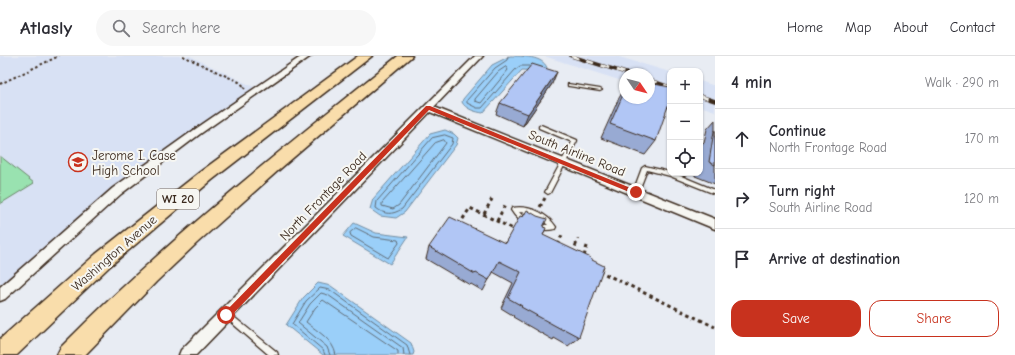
<!DOCTYPE html>
<meta charset="utf-8">
<style>
:root{--surface:#fff;--page:#f7f7f7;--text:#2b2b33;--muted:#7c7c81;--line:#e1e1e2;--accent:#c8321e}
body{margin:0;font-family:"Comic Neue",sans-serif;background:var(--page);color:var(--text)}
.controls{position:absolute;right:12px;top:12px;display:grid;overflow:hidden;border-radius:8px;box-shadow:0 1px 3px #0004}
.controls button{width:36px;height:36px;display:grid;place-items:center;padding:0;border:0;border-bottom:1px solid var(--line);background:var(--surface);color:var(--text);font:20px sans-serif}
.compass{position:absolute;left:619px;top:12px;width:36px;height:36px;border-radius:50%;background:var(--surface);box-shadow:0 1px 3px #0004;rotate:125deg}
.stop{position:absolute;width:12px;height:12px;margin:-9px;border:3px solid #c8321e;border-radius:50%;background:#fff}
.stop.end{background:#c8321e;border-color:#fff;box-shadow:0 1px 4px #0008}
.list{margin:0;padding:0;list-style:none}
h2{display:flex;justify-content:space-between;align-items:center;height:52px;margin:0;padding:0 16px;font-size:17px}
h2 small{font-size:13px;font-weight:400;color:var(--muted)}
.list li{display:grid;grid-template-columns:26px 1fr auto;gap:12px;align-items:center;box-sizing:border-box;height:60px;padding:0 16px;border-top:1px solid var(--line)}
.list b{display:block;font-size:15px;white-space:nowrap}
.list p{margin:0;font-size:13px;white-space:nowrap;color:var(--muted)}
.list em{font-size:13px;font-style:normal;color:var(--muted)}
.actions{display:flex;gap:8px;padding:12px 16px}
.actions a{flex:1;padding:9px 0;border:1px solid var(--accent);border-radius:12px;text-align:center;font-size:14px;color:var(--accent)}
.actions .main{background:var(--accent);color:#fff}
.icon{flex:none;width:22px;height:22px;fill:none;stroke:currentColor;stroke-width:2;stroke-linecap:round;stroke-linejoin:round}
.map{position:relative;flex:none;width:715px;height:299px;overflow:hidden}
header{display:flex;align-items:center;gap:24px;box-sizing:border-box;height:56px;padding:0 20px;background:var(--surface);border-bottom:1px solid var(--line)}
header strong{font-size:19px}
nav{display:flex;gap:22px;margin-inline-start:auto;font-size:14px}
.search{width:280px;height:36px;background:var(--page);display:flex;align-items:center;gap:10px;box-sizing:border-box;padding:0 14px;border-radius:22px;color:var(--muted);font-size:15px}
main{display:flex}
aside{flex:1;background:var(--surface)}
.map>svg:first-child{display:block}
</style>
<header>
<strong>Atlasly</strong>
<div class="search"><svg class="icon" aria-label="search" viewBox="0 0 24 24"><circle cx="10" cy="10" r="6"/><path d="M15 15l6 6"/></svg>Search here</div>
<nav><a>Home</a><a>Map</a><a>About</a><a>Contact</a></nav>
</header>
<main>
<div class="map">
<svg width="715" height="299" viewBox="0 0 715 299">
<rect width="100%" height="100%" fill="#e8ecf3"/>
<filter id="ink" filterUnits="userSpaceOnUse"><feTurbulence type="fractalNoise" baseFrequency=".025" numOctaves="2"/><feDisplacementMap in="SourceGraphic" scale="8" xChannelSelector="R" yChannelSelector="G"/><feConvolveMatrix kernelMatrix="1 2 1 2 8 2 1 2 1" color-interpolation-filters="sRGB"/></filter>
<g filter="url(#ink)">
<g fill="#d8e1f4">
<path d="M0 0H190L258 33 117 135 0 239Z"/>
<path d="M544 0H616L670 16V40L649 34V18H625V26Z"/>
<path d="M700 25 715 30V55L700 50Z"/>
</g>
<path fill="#99e2b0" stroke="#6a8667" d="M0 100 34 127 0 148Z"/>
<g fill="#9acff9" stroke="#748da1">
<path d="M510 0C522 0 543 0 547 12L544 15 522 14 483 57C476 56 465 53 462 46L463 43 492 9Z"/>
<path d="M445 74 454 78 458 82 456 89 405 156 396 162 380 160 370 153 373 143 430 78Z"/>
<path d="M354 167 376 177 408 181 390 208 343 180Z"/>
<path d="M318 227 331 230 411 287 414 296 413 299H323L286 269 303 242Z"/>
</g>
<g fill="none" stroke-linecap="round" stroke-linejoin="round">
<g stroke="#616c76" stroke-width="1">
<path d="M508 0 507 4 495 12 467 44V47L477 52H482L515 14 520 10H529"/>
<path d="M506 11 508 14 481 47 475 45V43L498 16Z"/>
<path d="M445 79 453 82 452 88 402 153C392 159 385 159 376 152L377 145 432 82Z"/>
<path d="M444 84 446 87 399 149 393 153 382 150V147L435 87Z"/>
<path d="M356 172 374 181 398 184 399 187 388 202 351 180 350 177Z"/>
<path d="M325 299 323 294 292 268 306 245 320 232 330 234 407 289 410 299"/>
<path d="M330 299 327 291 298 267 310 248 321 237 328 239 403 292 404 299"/>
<path d="M336 299C333 283 318 276 306 266L315 252 323 244 398 295V299"/>
</g>
<defs>
<g id="lane">
<path d="M568 28 600 33 602 34 600 35 569 30H568Z"/>
<path d="M541 69 577 84V85L550 137 548 138 545 136 572 86 539 72V70Z"/>
<path d="M645 110 670 116V117H674L715 134V138L670 120 647 114 638 137H634L633 136 642 112Z"/>
<path d="M512 152C529 149 547 157 556 171L555 173C537 177 520 169 511 154ZM519 156C531 157 539 161 548 169 536 169 527 165 519 156Z"/>
<path d="M227 256 229 257 277 296 278 299H269L225 261 224 259 225 257Z"/>
</g>
<g id="street">
<path d="M302 0H311L200 78 121 138 5 243 0 245V231L113 132 194 74Z"/>
<path d="M475 0H483L434 51 715 163V173L430 56 196 299H179L181 294Z"/>
</g>
<g id="primary">
<path d="M358 0H372L212 124 110 210 17 299H0V283L96 198 200 116Z"/>
<path d="M398 0H412L281 112 197 187 156 226 85 299H57L61 291C166 185 282 93 398 0Z"/>
</g>
</defs>
<use href="#lane" stroke="#3b2a1e" stroke-width="2.5"/>
<use href="#street" stroke="#3b2a1e" stroke-width="3"/>
<use href="#primary" stroke="#3b2a1e" stroke-width="3"/>
<g stroke="#3b2a1e" stroke-width="2" stroke-dasharray="2.5 2.5" stroke-linecap="butt">
<path d="M183 0 239 26 245 31 244 33"/>
<path d="M0 28 59 0"/>
</g>
<g stroke="#3b2a1e" stroke-width="3" stroke-dasharray="3.5 3.5" stroke-linecap="butt">
<path d="M540 151 545 142"/>
<path d="M484 158 492 143"/>
<path d="M497 165 505 149"/>
<path d="M459 169 470 152 515 174"/>
<path d="M558 189 563 176"/>
<path d="M573 197 578 183"/>
<path d="M584 200 588 187"/>
<path d="M599 215 715 271"/>
</g>
<use href="#lane" fill="#f6f6f2" fill-rule="evenodd"/>
<use href="#street" fill="#f6f6f2" fill-rule="evenodd"/>
<use href="#primary" fill="#f9ddab" fill-rule="evenodd"/>
<defs>
<g id="rail">
<path d="M571 0 629 18"/>
<path d="M649 24 670 31"/>
<path d="M700 40 715 45"/>
</g>
</defs>
<use href="#rail" stroke="#3b2a1e" stroke-width="3.5"/>
<use href="#rail" stroke="#f6f6f2" stroke-width="2.5" stroke-dasharray="8" stroke-linecap="butt"/>
</g>
<g fill="#98aad3" stroke="#3b2a1e">
<path d="M552 28 523 70 496 58 500 47Z"/>
<path d="M625 32V34L656 85 645 99 601 82 619 42Z"/>
<path d="M715 64V128L695 120V117H700V94L701 89 704 86 707 73Z"/>
<path d="M523 161 543 171V179L579 281 568 290 554 282 553 284 513 261 514 260 501 252 513 227 493 216 483 235 471 228 470 229 426 203 429 191 505 187Z"/>
</g>
<path fill="#7c8bac" stroke="#3b2a1e" d="M557 16 552 28 523 70 528 58Z"/>
<g fill="#b1c6f5" stroke="#3b2a1e">
<path d="M532 8 557 16 528 58 500 47Z"/>
<path d="M649 27 670 31V44L656 85 610 68 625 34V42H649Z"/>
<path d="M714 75H715V109L709 106Z"/>
<path d="M527 154 537 160 547 163 543 171 546 172 543 179 591 202 590 203 604 210 579 281 564 273 563 274 521 251 522 250 508 242 521 216 499 205 489 224 476 217 475 218 429 191 450 161 505 187 520 160 523 161Z"/>
</g>
</g>
<path fill="#c8321e" d="M426 50H430L638 135 639 136 638 138H634L429 54 229 262H224V257Z"/>
<defs>
<symbol id="school-ring" viewBox="-11 -11 22 22"><circle r="9.5" fill="#f6f6f2" stroke="#c8321e" stroke-width="1.5"/><path d="M0-5L7-2L0 1L-7-2ZM-4 1L0 2.5L4 1V4Q0 6-4 4Z" fill="#c8321e"/></symbol>
</defs>
<g fill-rule="evenodd">
<use href="#school-ring" x="67" y="95" width="22" height="22"/>
</g>
<g text-anchor="middle" dominant-baseline="central" stroke-width="4" stroke-linejoin="round" paint-order="stroke">
<rect fill="#f6f6f2" stroke="#73675e" stroke-width="1" x="157" y="133" width="42" height="20" rx="3"/>
<g font-size="12" font-weight="bold" fill="#3b2a1e">
<text x="178" y="143">WI 20</text>
</g>
<g font-size="13" fill="#3b2a1e" stroke="#f6f6f2">
<text transform="translate(577 97) rotate(22)">South Airline Road</text>
<text transform="translate(323 140) rotate(-46)">North Frontage Road</text>
<text transform="translate(114 197) rotate(-41)">Washington Avenue</text>
</g>
<g font-size="13" fill="#3b2a1e" stroke="#f6f6f2" text-anchor="start">
<text x="92" y="99">Jerome I. Case<tspan x="92" dy="15">High School</tspan></text>
</g>
</g>
</svg>
<div class="controls">
<button>+</button>
<button>−</button>
<button><svg class="icon" aria-label="locate" viewBox="0 0 24 24"><circle cx="12" cy="12" r="6"/><path d="M12 2v4M12 18v4M2 12h4M18 12h4"/></svg></button>
</div>
<svg class="compass" viewBox="-18 -18 36 36"><path d="M0-13l5 13h-10z" fill="#e53935"/><path d="M0 13l5-13h-10z" fill="#7c7c81"/></svg>
<div class="stop" style="left:226px;top:259px"></div>
<div class="stop end" style="left:636px;top:136px"></div>
</div>
<aside>
<h2>4 min<small>Walk · 290 m</small></h2>
<ul class="list">
<li><svg class="icon" aria-label="ahead" viewBox="0 0 24 24"><path d="M12 20V5M6 11l6-6 6 6"/></svg><div><b>Continue</b><p>North Frontage Road</p></div><em>170 m</em></li>
<li><svg class="icon" aria-label="right" viewBox="0 0 24 24"><path d="M7 20v-9h11M14 6l5 5-5 5"/></svg><div><b>Turn right</b><p>South Airline Road</p></div><em>120 m</em></li>
<li><svg class="icon" aria-label="arrive" viewBox="0 0 24 24"><path d="M6 21V4h12l-3 4 3 4H6"/></svg><div><b>Arrive at destination</b></div></li>
</ul>
<div class="actions"><a class="main">Save</a><a>Share</a></div>
</aside>
</main>
